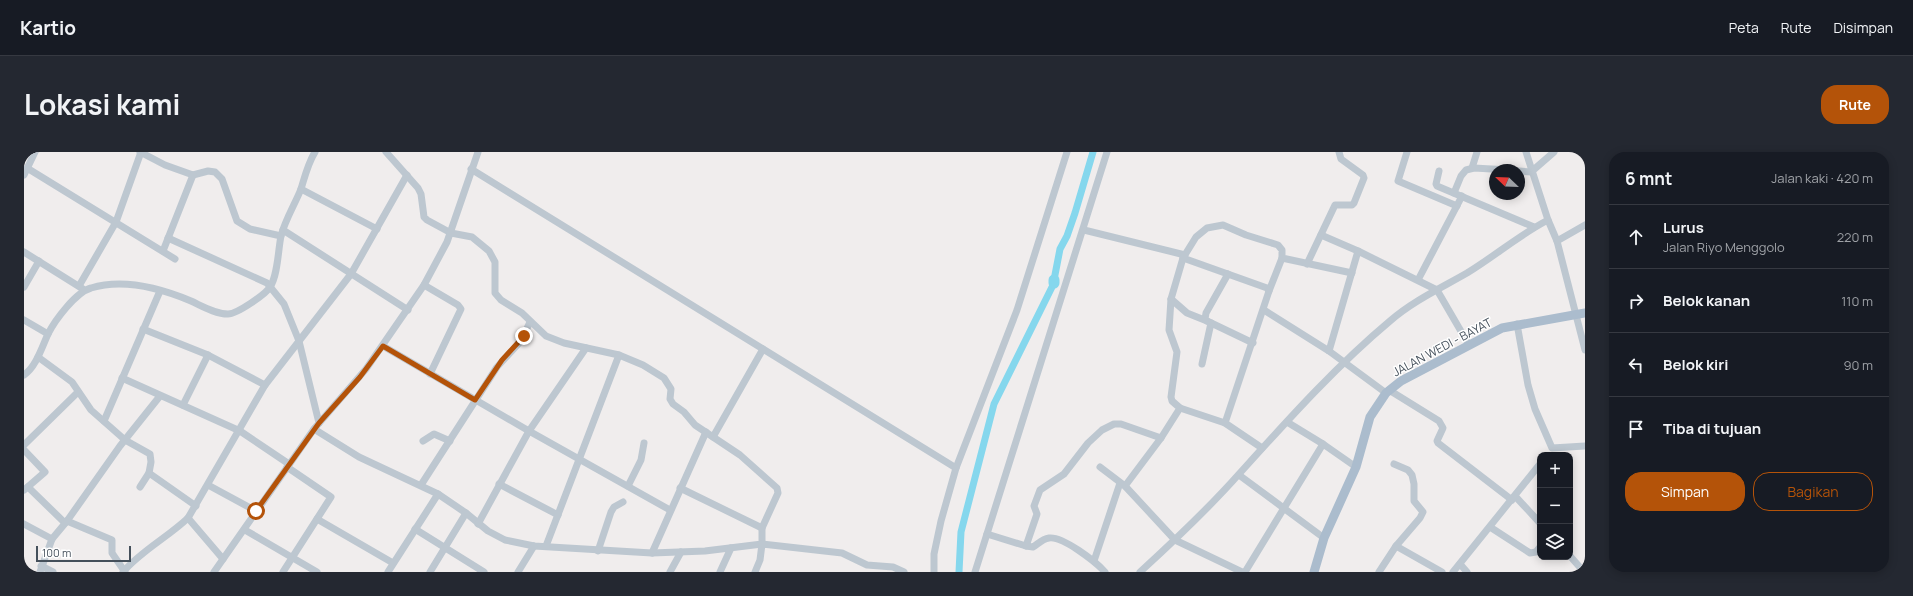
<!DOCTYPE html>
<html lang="id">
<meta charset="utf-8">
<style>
:root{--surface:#171b24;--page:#242831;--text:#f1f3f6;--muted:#9ea1a6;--line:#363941;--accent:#b45309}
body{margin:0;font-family:Manrope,sans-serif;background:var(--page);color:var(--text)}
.controls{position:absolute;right:12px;bottom:12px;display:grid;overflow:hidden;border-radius:8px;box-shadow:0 2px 10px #0003}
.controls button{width:36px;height:36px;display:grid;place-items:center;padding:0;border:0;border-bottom:1px solid var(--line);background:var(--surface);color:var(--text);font:20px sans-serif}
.compass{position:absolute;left:1465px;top:12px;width:36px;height:36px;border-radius:50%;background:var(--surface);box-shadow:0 2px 10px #0003;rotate:293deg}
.scale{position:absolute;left:12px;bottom:10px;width:95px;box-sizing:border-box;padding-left:4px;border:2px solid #45505b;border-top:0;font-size:11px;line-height:14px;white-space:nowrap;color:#45505b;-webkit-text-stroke:3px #fff;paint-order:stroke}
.stop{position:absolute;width:12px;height:12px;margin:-9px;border:3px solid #b45309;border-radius:50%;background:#fff}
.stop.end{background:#b45309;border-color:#fff;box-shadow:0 1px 4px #0008}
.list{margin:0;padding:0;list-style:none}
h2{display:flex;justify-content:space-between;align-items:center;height:52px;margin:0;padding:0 16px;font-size:17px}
h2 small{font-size:13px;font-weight:400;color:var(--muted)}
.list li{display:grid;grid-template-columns:26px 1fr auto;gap:12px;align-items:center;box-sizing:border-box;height:64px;padding:0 16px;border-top:1px solid var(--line)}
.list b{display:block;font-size:15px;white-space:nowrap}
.list p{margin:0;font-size:13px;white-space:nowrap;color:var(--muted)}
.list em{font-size:13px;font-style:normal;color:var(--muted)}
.actions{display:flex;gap:8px;padding:12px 16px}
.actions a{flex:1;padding:9px 0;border:1px solid var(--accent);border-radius:16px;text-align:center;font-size:14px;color:var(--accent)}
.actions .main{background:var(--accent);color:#fff}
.icon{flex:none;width:22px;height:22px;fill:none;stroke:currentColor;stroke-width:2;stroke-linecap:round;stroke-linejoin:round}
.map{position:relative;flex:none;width:1561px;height:420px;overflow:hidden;border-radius:16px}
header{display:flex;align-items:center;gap:24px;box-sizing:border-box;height:56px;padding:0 20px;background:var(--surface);border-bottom:1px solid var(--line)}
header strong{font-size:19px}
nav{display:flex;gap:22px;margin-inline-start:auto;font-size:14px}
.intro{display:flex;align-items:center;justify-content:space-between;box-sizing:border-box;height:96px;padding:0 24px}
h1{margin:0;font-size:28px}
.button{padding:10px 18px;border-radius:16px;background:var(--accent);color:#fff;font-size:14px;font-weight:700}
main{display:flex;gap:24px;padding:0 24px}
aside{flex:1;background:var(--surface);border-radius:16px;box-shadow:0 2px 10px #0003}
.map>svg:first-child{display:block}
</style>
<header>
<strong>Kartio</strong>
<nav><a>Peta</a><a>Rute</a><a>Disimpan</a></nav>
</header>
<div class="intro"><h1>Lokasi kami</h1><a class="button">Rute</a></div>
<main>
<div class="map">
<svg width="1561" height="420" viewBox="0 0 1561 420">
<rect width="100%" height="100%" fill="#f0eded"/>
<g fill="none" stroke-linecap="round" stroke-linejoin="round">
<g stroke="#85d7ed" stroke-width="7">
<path d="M1030 128 1036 97 1043 84 1051 61 1069 0"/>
<path d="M935 420 937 380 970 252 1030 131"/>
</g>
<path stroke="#85d7ed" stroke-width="11" d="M1030 131V128"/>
<g stroke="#bdc7d0" stroke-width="7">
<path d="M116 0 141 13 169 23 184 19 191 20 198 27 213 69 226 77 257 84"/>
<path d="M1383 0 1374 29 1433 54"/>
<path d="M1502 0 1524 68 1533 89 1561 198"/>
<path d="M3 16 151 107"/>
<path d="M1448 16 1453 0"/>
<path d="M447 17 932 316"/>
<path d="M1415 19 1412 32 1413 34 1510 75"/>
<path d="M1495 19 1507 20 1530 0"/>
<path d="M0 23 11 0"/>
<path d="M277 37 353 77"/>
<path d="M1430 41 1437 24 1442 18 1450 16 1485 18"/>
<path d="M259 78 384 158"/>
<path d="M1060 78 1161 103"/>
<path d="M1297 83 1334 99"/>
<path d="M144 86 243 131 260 152 275 189 295 271"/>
<path d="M1533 89 1561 73"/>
<path d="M139 99 169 23"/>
<path d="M0 100 59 137"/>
<path d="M1159 106 1243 136 1245 139 1201 271"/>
<path d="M1283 112 1311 53H1328L1330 51 1340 26 1339 23 1317 7 1315 0"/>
<path d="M1204 122 1182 161 1181 167 1183 169 1229 191"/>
<path d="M1394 128 1438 44"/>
<path d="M400 133 434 153 437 157 406 222"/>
<path d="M55 134 92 70 117 0"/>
<path d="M0 135 15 109"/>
<path d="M1245 139 1258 106"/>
<path d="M1147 147 1163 161 1183 169"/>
<path d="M1240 158 1305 199 1362 241"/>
<path d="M0 168 24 182"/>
<path d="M1493 172 1504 233 1511 257 1528 296 1561 294"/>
<path d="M119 177 184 203 241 233"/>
<path d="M359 194 505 279 646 358"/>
<path d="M1305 199 1334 99 1413 138 1445 193"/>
<path d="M14 205 48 230 67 258 101 288 126 302 127 310 125 321 172 354"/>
<path d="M1178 212 1187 171"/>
<path d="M0 223C12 215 18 195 24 182 31 168 52 140 67 136 100 126 136 136 167 149 178 154 191 162 204 162 213 162 242 142 246 135 254 123 254 98 257 84 261 68 271 52 277 37 281 24 284 11 291 0"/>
<path d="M98 226 216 279 265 312"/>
<path d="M1365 238 1415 269 1419 276 1413 289 1414 291 1488 348"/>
<path d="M159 253 184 203"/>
<path d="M1156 256 1201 271 1238 296"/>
<path d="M80 269 136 139"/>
<path d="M1263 270 1299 292 1332 315"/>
<path d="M290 277 335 305 414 342 442 361 464 379 481 388 510 394 628 401 681 399 738 392V376L754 341 753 336 716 303 671 273 660 260 649 252 646 247 647 237 640 226 619 213 595 203 540 191 522 184 498 161 477 148 471 141V110L465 99 448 85 427 81 403 68 400 65 397 42 394 36 362 0"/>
<path d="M689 285 739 197"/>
<path d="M399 289 410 282 426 289"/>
<path d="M0 293 54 240"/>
<path d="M0 298 21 320 0 338"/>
<path d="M1076 315 1101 334 1151 388 1218 420"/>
<path d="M1215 323 1300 386"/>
<path d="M475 332 534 363"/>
<path d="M184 333 232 359"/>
<path d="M397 333 473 215 497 189 506 170"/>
<path d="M604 334 617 308 620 291"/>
<path d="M1101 334 1137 286 1156 256 1148 249 1147 245 1153 200 1145 178 1147 147 1159 106 1172 85 1183 76 1199 73 1222 83 1254 93 1258 98V106L1328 121"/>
<path d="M4 335 41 371"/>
<path d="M116 335 125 321"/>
<path d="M656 336 738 376"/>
<path d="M1491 344 1516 371"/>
<path d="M164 366 199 407"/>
<path d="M293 367 369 411"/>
<path d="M43 369 88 388V401L101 420"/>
<path d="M0 372 28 387"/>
<path d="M454 372 505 279 562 196"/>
<path d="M1466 375 1506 401 1512 400 1516 395"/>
<path d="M391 377 460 420"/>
<path d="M221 378 293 420"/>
<path d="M963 382 1002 394 1013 362 1010 354 1016 338 1040 322 1064 291 1078 278 1090 272H1097L1137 286"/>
<path d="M522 394 595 203"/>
<path d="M1002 394 1009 395C1014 392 1018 387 1025 386 1039 384 1072 410 1081 420"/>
<path d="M1372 394 1418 420"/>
<path d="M574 399 587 360 590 355 599 350"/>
<path d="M628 401 682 280"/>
<path d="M1546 404 1560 420"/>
<path d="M1070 409 1096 331"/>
<path d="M1436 412 1443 420"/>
<path d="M17 414 29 420"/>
<path d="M16 420 28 387 43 369 96 294 136 244"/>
<path d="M99 420C117 399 144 385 164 366L241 233 327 122 383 23"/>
<path d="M190 420 290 277 342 217 400 133 423 90 454 0"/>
<path d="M259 420 307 345 263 315"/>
<path d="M364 420 414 342"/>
<path d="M406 420 442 361"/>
<path d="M494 420 510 394"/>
<path d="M646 420 657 400"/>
<path d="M696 420 707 396"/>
<path d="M731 420 736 408 738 392 818 401 843 413 869 415 880 420"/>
<path d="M910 420V402L917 369 932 316 993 158 1043 0"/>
<path d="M951 420 1083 0"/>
<path d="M1116 420C1150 389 1184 357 1215 322 1263 269 1311 215 1366 169 1389 149 1417 136 1443 121 1471 104 1495 83 1524 68"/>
<path d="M1221 420 1299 292"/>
<path d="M1355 420 1372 394 1396 366 1399 360 1390 349V332L1388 323 1384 318 1370 312"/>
<path d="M1429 420 1516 312"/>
</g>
<path stroke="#abbccd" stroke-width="9" d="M1290 420 1300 386 1332 315 1346 265 1362 241 1377 229 1478 176 1561 161"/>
</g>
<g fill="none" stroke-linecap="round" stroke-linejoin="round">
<path stroke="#b45309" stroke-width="5" d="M232 359 295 271 336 225 359 194 451 248 478 208 500 184"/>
</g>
<g text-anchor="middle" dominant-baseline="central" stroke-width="3" stroke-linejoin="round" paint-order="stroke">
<g font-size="12" fill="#45505b" stroke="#fff">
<text transform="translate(1418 195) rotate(-28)">JALAN WEDI - BAYAT</text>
</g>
</g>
</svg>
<div class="controls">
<button>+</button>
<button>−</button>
<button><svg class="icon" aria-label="layers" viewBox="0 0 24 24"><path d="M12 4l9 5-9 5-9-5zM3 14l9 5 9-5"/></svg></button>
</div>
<svg class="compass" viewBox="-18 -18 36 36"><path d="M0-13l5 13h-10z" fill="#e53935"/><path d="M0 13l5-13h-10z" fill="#9ea1a6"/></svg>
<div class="scale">100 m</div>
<div class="stop" style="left:232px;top:359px"></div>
<div class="stop end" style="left:500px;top:184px"></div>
</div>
<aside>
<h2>6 mnt<small>Jalan kaki · 420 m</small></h2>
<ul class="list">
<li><svg class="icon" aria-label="ahead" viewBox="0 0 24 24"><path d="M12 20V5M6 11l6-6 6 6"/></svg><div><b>Lurus</b><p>Jalan Riyo Menggolo</p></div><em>220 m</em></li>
<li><svg class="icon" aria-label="right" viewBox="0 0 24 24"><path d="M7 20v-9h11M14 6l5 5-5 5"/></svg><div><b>Belok kanan</b></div><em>110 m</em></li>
<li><svg class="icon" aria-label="left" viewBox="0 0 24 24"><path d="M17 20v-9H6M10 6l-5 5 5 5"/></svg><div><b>Belok kiri</b></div><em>90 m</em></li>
<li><svg class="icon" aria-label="arrive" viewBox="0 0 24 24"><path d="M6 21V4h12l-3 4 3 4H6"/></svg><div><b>Tiba di tujuan</b></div></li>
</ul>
<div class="actions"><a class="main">Simpan</a><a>Bagikan</a></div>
</aside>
</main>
